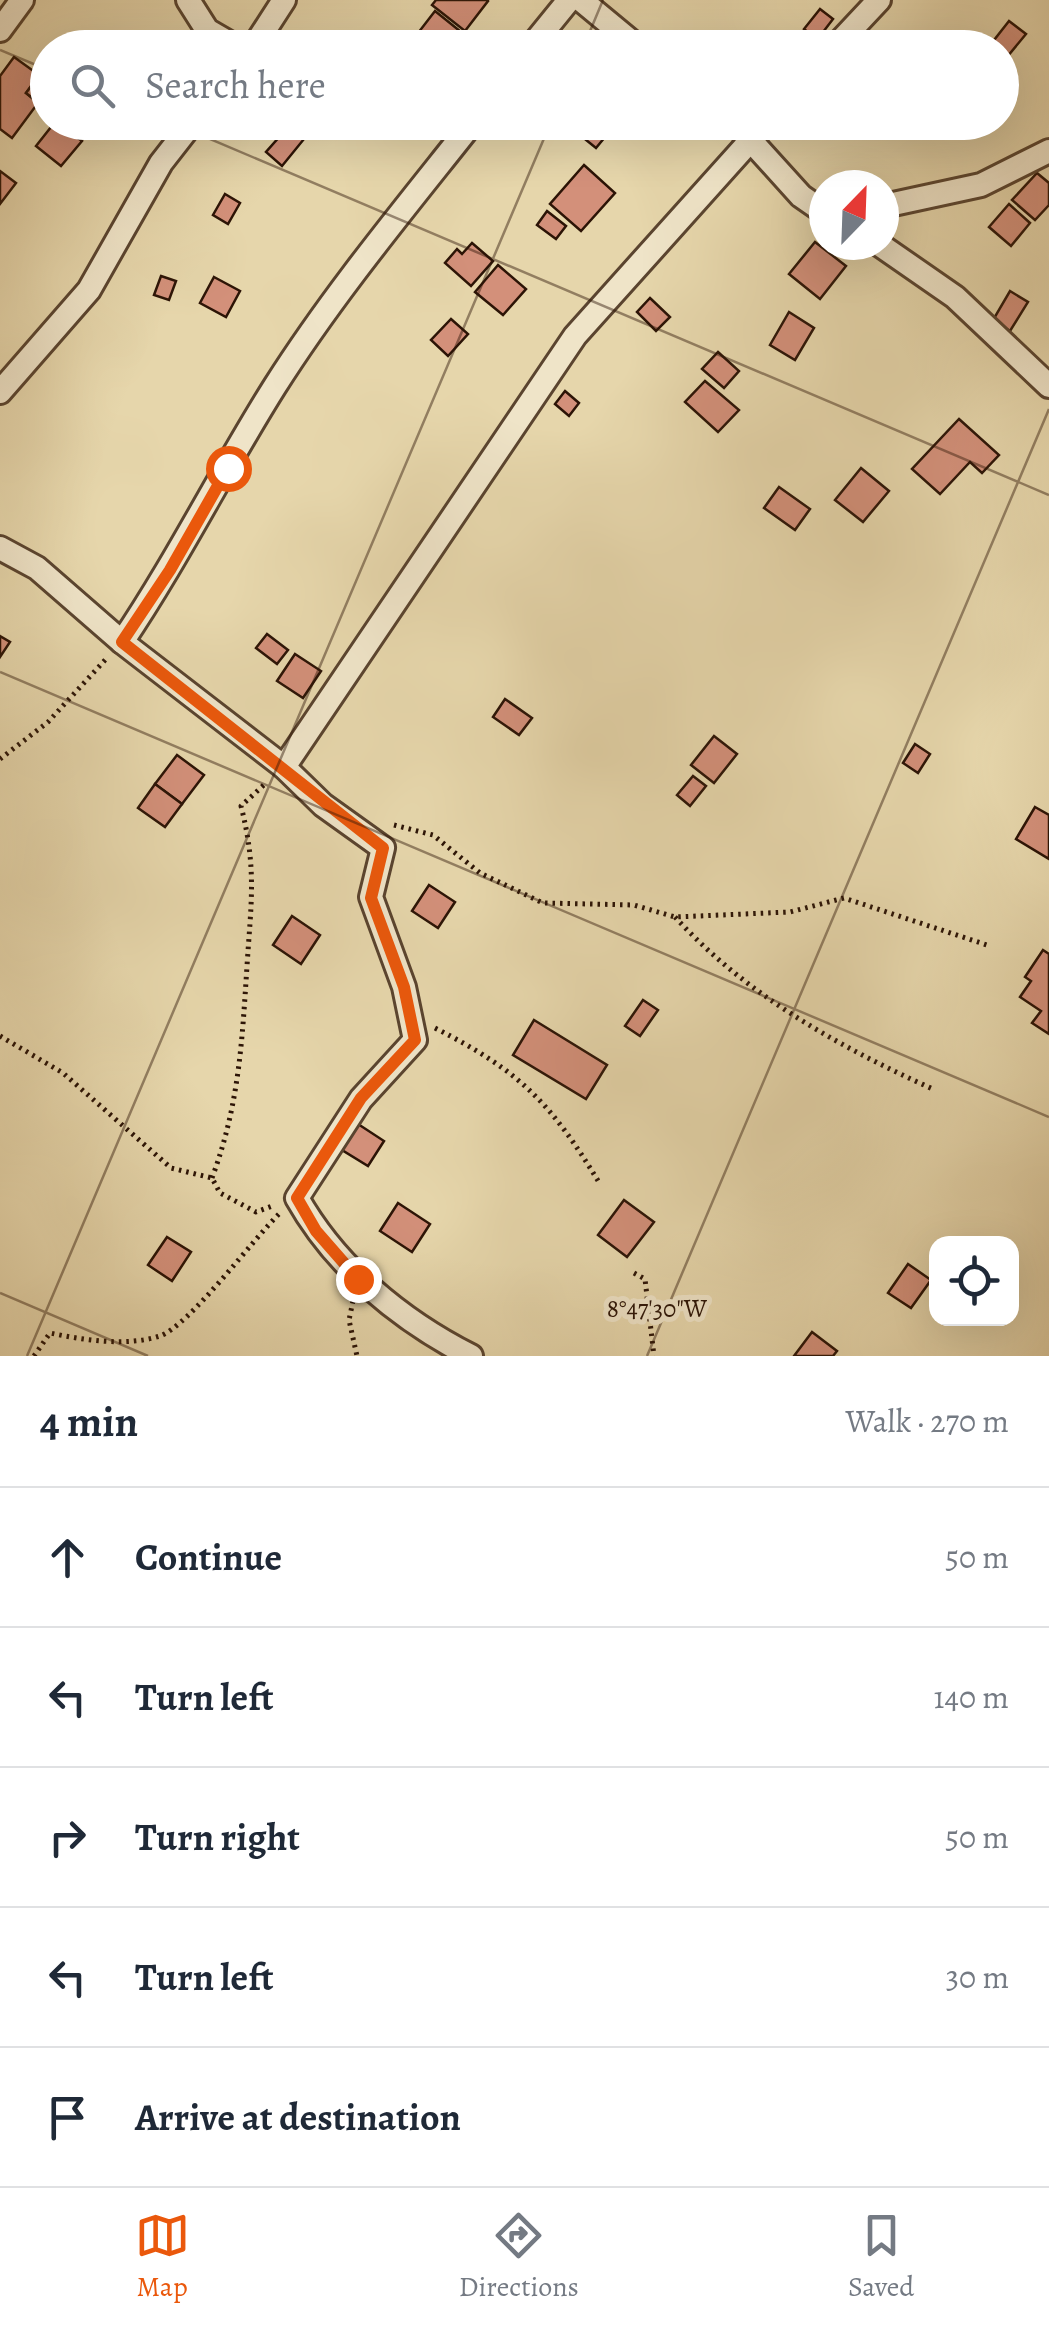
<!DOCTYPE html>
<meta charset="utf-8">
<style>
:root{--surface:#fff;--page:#f2f2f3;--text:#1f2937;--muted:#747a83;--line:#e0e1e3;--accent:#ea580c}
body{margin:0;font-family:Alegreya,serif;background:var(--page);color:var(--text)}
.controls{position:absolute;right:30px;bottom:30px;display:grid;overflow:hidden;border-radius:20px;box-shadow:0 10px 40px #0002}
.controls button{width:90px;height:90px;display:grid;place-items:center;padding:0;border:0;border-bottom:2px solid var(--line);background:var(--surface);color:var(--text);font:50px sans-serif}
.compass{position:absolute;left:809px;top:170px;width:90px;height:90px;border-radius:50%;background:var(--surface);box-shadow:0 10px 40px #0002;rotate:23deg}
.stop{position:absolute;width:30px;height:30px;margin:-22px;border:8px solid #ea580c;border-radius:50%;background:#fff}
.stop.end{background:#ea580c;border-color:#fff;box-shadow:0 2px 10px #0008}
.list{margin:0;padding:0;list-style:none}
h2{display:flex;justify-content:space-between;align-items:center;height:130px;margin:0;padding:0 40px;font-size:42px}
h2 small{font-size:32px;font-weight:400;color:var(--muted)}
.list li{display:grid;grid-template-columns:65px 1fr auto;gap:30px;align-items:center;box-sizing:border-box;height:140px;padding:0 40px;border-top:2px solid var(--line)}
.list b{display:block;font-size:38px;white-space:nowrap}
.list em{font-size:32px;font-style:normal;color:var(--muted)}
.icon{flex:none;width:55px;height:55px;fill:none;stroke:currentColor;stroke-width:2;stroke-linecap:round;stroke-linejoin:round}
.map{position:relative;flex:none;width:1049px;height:1356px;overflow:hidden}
.search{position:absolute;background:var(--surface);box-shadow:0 10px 40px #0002;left:30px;right:30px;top:30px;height:110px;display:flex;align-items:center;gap:25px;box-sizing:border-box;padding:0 35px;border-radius:55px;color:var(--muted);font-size:38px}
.sheet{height:830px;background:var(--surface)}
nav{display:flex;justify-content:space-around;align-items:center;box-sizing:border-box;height:140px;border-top:2px solid var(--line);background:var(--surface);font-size:28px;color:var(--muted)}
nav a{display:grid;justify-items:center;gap:5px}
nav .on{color:var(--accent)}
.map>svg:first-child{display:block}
</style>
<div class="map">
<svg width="1049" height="1356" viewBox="0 0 1049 1356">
<rect width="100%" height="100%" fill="#e6d6ab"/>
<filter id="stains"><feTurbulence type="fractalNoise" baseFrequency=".002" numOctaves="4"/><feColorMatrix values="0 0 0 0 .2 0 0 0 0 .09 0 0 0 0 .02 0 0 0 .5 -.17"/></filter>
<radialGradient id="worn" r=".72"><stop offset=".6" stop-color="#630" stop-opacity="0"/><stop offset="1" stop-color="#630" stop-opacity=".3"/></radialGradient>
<g fill="#d3907a" stroke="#2c1406" stroke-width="2.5">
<path d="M436 0H487L488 1 465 31 432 5Z"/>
<path d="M820 9 833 19 817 40 804 29Z"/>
<path d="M435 11 471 40 465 48 408 46Z"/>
<path d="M1009 21 1026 34 1007 57 1002 48 991 44Z"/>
<path d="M338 34 352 48H325Z"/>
<path d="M668 36 681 47 680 48H657Z"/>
<path d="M863 36 877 48H854Z"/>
<path d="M186 38 195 44 199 38 213 48H179Z"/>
<path d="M14 57 39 75 26 93 38 103 12 138 0 129V76Z"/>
<path d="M47 65H48V110L26 93Z"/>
<path d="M55 122 82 141 61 166 36 146Z"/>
<path d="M73 122H96L89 133Z"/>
<path d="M591 122 614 126 596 148 580 135Z"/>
<path d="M289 126 304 139 282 166 266 152Z"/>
<path d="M584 165 615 193 581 231 550 204Z"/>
<path d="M0 171 16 183 0 204Z"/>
<path d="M1037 173 1049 183V205L1035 220 1012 200Z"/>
<path d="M225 194 240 203 228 224 213 215Z"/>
<path d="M1009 204 1030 223 1011 246 989 227Z"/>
<path d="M547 211 566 226 556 239 537 225Z"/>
<path d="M815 242 846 266 820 299 789 274Z"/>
<path d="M472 243 493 261 471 286 445 263 457 249 462 254Z"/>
<path d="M498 265 526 289 503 315 475 292Z"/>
<path d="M161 276 176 281 169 300 154 295Z"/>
<path d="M214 277 240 291 226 317 200 303Z"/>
<path d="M1010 291 1028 302 1010 331 993 320Z"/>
<path d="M650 298 670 317 656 331 637 312Z"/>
<path d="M789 312 814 328 795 360 770 345Z"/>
<path d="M451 319 468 334 448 356 431 340Z"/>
<path d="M718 352 739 371 724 388 702 369Z"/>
<path d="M705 381 739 410 718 432 685 402Z"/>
<path d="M565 391 579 403 569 416 555 404Z"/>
<path d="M959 419 999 455 982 473 970 462 940 494 912 469Z"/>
<path d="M861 468 889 491 863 522 835 500Z"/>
<path d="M779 487 810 509 795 530 764 508Z"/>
<path d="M267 634 288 650 277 664 256 648Z"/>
<path d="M0 636 10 642 0 657Z"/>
<path d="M295 654 321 671 303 698 277 681Z"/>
<path d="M505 699 532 718 519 735 493 717Z"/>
<path d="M714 736 737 754 714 783 691 765Z"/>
<path d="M915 744 930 754 918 773 903 763Z"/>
<path d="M177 755 204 775 182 804 155 784Z"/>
<path d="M693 776 706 786 690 806 677 795Z"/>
<path d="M155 784 182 804 165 827 138 808Z"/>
<path d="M1035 807 1049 815V859L1016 839Z"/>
<path d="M429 885 455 902 438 928 412 911Z"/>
<path d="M292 916 320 935 301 964 273 945Z"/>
<path d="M1043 950 1049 954V1034L1032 1023 1041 1011 1020 997 1031 981 1025 977Z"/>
<path d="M643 1000 658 1010 640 1036 625 1026Z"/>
<path d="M534 1020 607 1065 586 1099 513 1055Z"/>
<path d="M358 1124 384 1141 368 1166 342 1150Z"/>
<path d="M624 1200 654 1222 627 1257 598 1235Z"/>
<path d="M398 1203 430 1224 412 1252 380 1231Z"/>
<path d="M167 1237 191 1252 172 1281 148 1265Z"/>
<path d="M908 1264 931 1280 911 1308 888 1293Z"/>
<path d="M812 1332 837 1351 833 1356H794Z"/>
</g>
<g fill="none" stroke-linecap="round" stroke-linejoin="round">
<defs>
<g id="street">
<path d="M188 0 207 30 238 48"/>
<path d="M581 0 639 48"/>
<path d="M0 30 22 0"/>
<path d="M253 48 284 0"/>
<path d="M530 48 569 0"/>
<path d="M834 48 879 0"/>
<path d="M734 122 801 196 824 212"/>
<path d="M884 206 981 185 1049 151"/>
<path d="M880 245 955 297 1049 386"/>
<path d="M0 392 89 290 161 163 193 122"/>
<path d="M0 548 37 568 122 642 284 767 323 805 383 848 371 897 404 987 415 1040 361 1099 297 1198C336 1267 400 1320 471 1356"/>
<path d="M122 642C178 559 222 470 275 386 334 293 405 208 473 122"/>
<path d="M284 767 575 336 767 122"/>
</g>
</defs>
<use href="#street" stroke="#5a442f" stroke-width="28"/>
<g stroke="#2c1406" stroke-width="5" stroke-dasharray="2.5 5" stroke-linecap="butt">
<path d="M0 759 48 722 106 659"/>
<path d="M394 825 433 835 480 873 543 903 634 905 675 917 790 912 844 898 987 945"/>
<path d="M675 917C746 995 839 1047 935 1090"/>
<path d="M435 1028C520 1071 551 1103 600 1184"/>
<path d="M0 1036 63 1073 171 1168 212 1178 220 1193 256 1212 275 1205"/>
<path d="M212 1178C239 1105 242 1043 247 966 251 903 257 869 241 806L266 783"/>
<path d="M634 1273 645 1279 654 1356"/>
<path d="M353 1301 349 1320 357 1356"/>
<path d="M34 1356 50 1333C83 1340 126 1347 160 1336 189 1326 253 1239 280 1213"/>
</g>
<use href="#street" stroke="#efe4c8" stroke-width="22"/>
</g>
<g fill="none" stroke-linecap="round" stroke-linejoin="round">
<path stroke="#ea580c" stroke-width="12" d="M228 468 170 570 122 642 383 848 371 898 404 987 415 1040 361 1098 297 1198 316 1231 358 1279"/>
</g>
<path fill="none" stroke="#2c1406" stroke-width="2.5" stroke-opacity="0.45" d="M583 48 603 0M0 50 48 70M170 122 1049 495M0 672 1049 1117M0 1293 148 1356M27 1356 551 122M647 1356 1049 409"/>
<g font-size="25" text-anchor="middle" fill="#2c1406" stroke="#efe4c8" stroke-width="10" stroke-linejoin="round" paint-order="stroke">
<text x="657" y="1317">8°47'30"W</text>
</g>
<rect width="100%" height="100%" filter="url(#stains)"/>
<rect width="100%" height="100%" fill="url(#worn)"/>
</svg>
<div class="controls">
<button><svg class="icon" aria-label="locate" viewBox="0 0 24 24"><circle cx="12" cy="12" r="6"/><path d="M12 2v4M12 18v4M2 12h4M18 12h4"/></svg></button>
</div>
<svg class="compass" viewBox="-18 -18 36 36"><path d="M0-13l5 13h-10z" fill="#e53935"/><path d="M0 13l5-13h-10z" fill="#747a83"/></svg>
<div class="stop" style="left:228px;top:468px"></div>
<div class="stop end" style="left:358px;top:1279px"></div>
<div class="search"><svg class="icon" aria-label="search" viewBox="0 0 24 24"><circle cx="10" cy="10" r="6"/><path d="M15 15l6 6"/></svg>Search here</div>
</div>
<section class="sheet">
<h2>4 min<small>Walk · 270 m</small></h2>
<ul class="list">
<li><svg class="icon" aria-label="ahead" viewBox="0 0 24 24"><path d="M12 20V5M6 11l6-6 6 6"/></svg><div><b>Continue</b></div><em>50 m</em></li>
<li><svg class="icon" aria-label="left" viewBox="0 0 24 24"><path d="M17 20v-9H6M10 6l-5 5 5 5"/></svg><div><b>Turn left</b></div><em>140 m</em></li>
<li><svg class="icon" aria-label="right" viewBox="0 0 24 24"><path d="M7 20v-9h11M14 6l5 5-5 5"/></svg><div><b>Turn right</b></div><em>50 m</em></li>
<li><svg class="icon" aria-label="left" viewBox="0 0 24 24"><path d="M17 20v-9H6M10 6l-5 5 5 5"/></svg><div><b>Turn left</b></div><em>30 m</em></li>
<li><svg class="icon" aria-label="arrive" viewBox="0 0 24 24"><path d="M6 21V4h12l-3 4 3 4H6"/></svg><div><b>Arrive at destination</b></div></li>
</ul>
</section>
<nav>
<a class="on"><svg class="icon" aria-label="map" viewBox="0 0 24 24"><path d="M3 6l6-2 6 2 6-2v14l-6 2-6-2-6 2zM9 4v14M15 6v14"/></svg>Map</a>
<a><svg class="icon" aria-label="directions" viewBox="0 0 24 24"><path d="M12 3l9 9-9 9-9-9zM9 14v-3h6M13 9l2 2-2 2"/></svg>Directions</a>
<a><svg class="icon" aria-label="saved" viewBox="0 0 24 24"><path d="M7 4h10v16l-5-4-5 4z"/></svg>Saved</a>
</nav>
